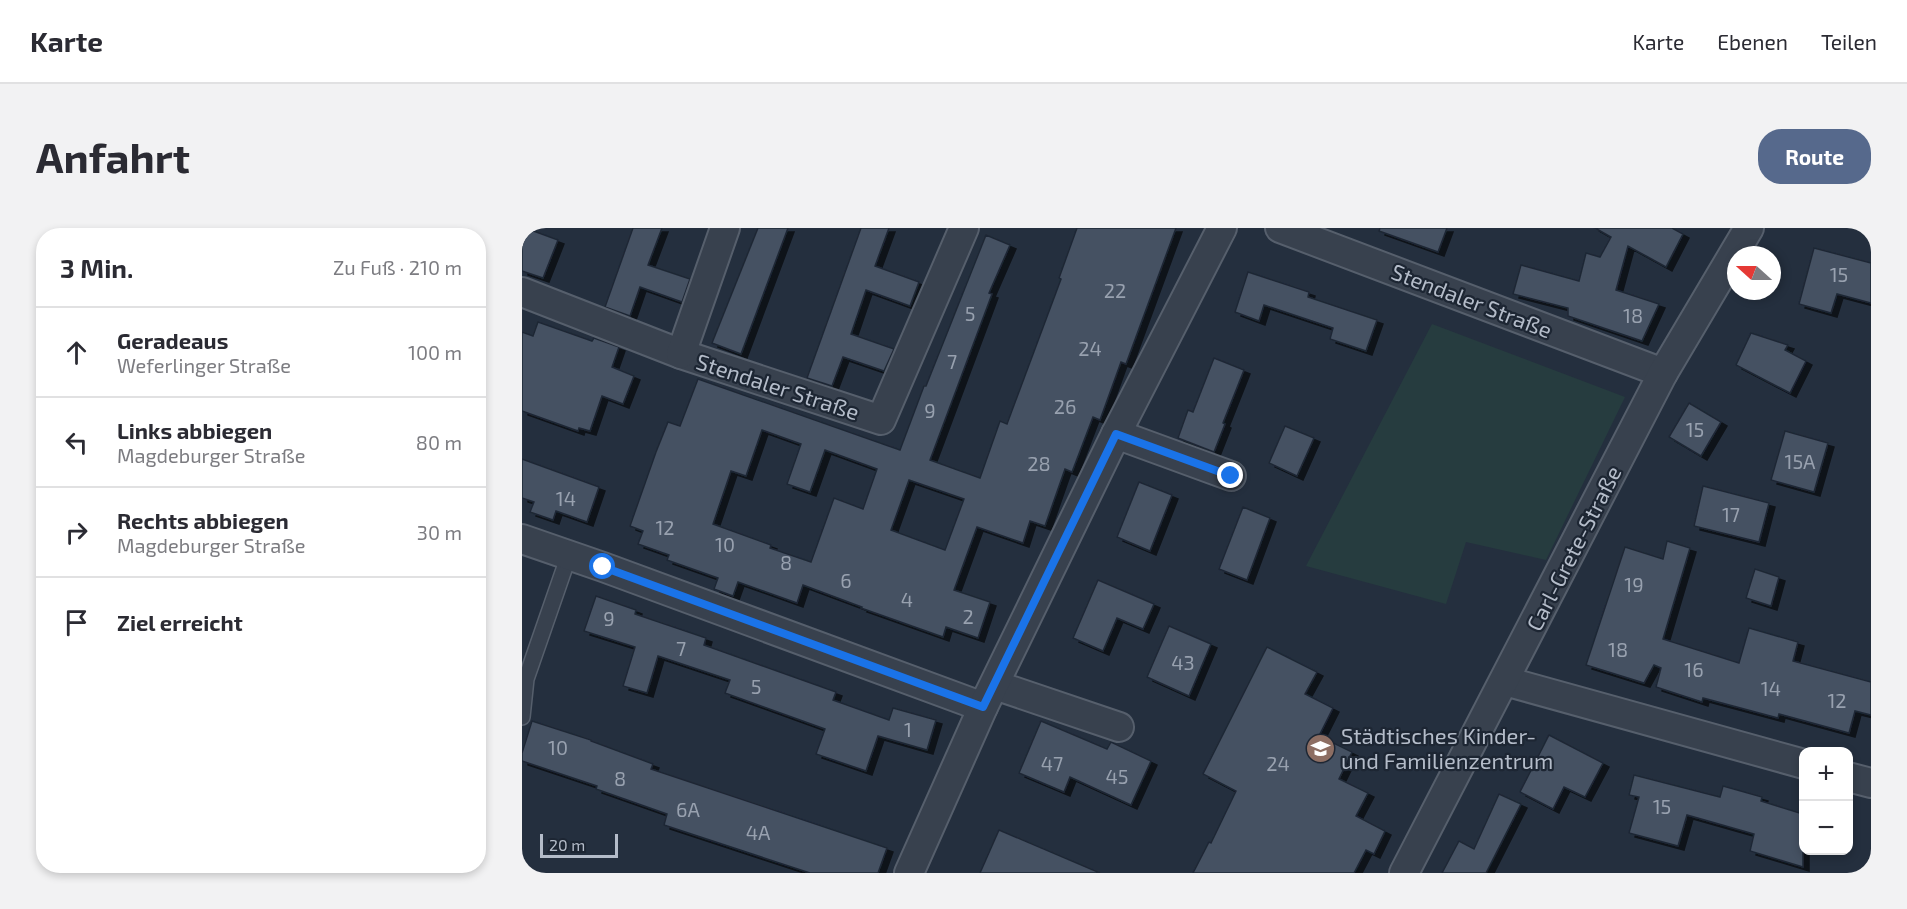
<!DOCTYPE html>
<html lang="de">
<meta charset="utf-8">
<style>
:root{--surface:#fff;--page:#f2f2f3;--text:#2b2b33;--muted:#7c7c81;--line:#e1e1e2;--accent:#56698c}
body{margin:0;font-family:"Exo 2",sans-serif;background:var(--page);color:var(--text)}
.controls{position:absolute;right:18px;bottom:18px;display:grid;overflow:hidden;border-radius:12px;box-shadow:0 3px 9px #0003}
.controls button{width:54px;height:54px;display:grid;place-items:center;padding:0;border:0;border-bottom:2px solid var(--line);background:var(--surface);color:var(--text);font:30px sans-serif}
.compass{position:absolute;left:1205px;top:18px;width:54px;height:54px;border-radius:50%;background:var(--surface);box-shadow:0 3px 9px #0003;rotate:291deg}
.scale{position:absolute;left:18px;bottom:15px;width:78px;box-sizing:border-box;padding-left:6px;border:3px solid #b4bcc9;border-top:0;font-size:16px;line-height:21px;white-space:nowrap;color:#b4bcc9;-webkit-text-stroke:4px #1d2633;paint-order:stroke}
.stop{position:absolute;width:18px;height:18px;margin:-14px;border:4px solid #1a73e8;border-radius:50%;background:#fff}
.stop.end{background:#1a73e8;border-color:#fff;box-shadow:0 2px 6px #0008}
.list{margin:0;padding:0;list-style:none}
h2{display:flex;justify-content:space-between;align-items:center;height:78px;margin:0;padding:0 24px;font-size:26px}
h2 small{font-size:20px;font-weight:400;color:var(--muted)}
.list li{display:grid;grid-template-columns:39px 1fr auto;gap:18px;align-items:center;box-sizing:border-box;height:90px;padding:0 24px;border-top:2px solid var(--line)}
.list b{display:block;font-size:22px;white-space:nowrap}
.list p{margin:0;font-size:20px;white-space:nowrap;color:var(--muted)}
.list em{font-size:20px;font-style:normal;color:var(--muted)}
.icon{flex:none;width:33px;height:33px;fill:none;stroke:currentColor;stroke-width:2;stroke-linecap:round;stroke-linejoin:round}
.map{position:relative;flex:none;width:1349px;height:645px;overflow:hidden;border-radius:24px}
header{display:flex;align-items:center;gap:36px;box-sizing:border-box;height:84px;padding:0 30px;background:var(--surface);border-bottom:2px solid var(--line)}
header strong{font-size:28px}
nav{display:flex;gap:33px;margin-inline-start:auto;font-size:21px}
.intro{display:flex;align-items:center;justify-content:space-between;box-sizing:border-box;height:144px;padding:0 36px}
h1{margin:0;font-size:42px}
.button{padding:15px 27px;border-radius:24px;background:var(--accent);color:#fff;font-size:21px;font-weight:700}
main{display:flex;gap:36px;padding:0 36px}
aside{flex:1;background:var(--surface);border-radius:24px;box-shadow:0 3px 9px #0003}
.map>svg:first-child{display:block}
</style>
<header>
<strong>Karte</strong>
<nav><a>Karte</a><a>Ebenen</a><a>Teilen</a></nav>
</header>
<div class="intro"><h1>Anfahrt</h1><a class="button">Route</a></div>
<main>
<aside>
<h2>3 Min.<small>Zu Fuß · 210 m</small></h2>
<ul class="list">
<li><svg class="icon" aria-label="ahead" viewBox="0 0 24 24"><path d="M12 20V5M6 11l6-6 6 6"/></svg><div><b>Geradeaus</b><p>Weferlinger Straße</p></div><em>100 m</em></li>
<li><svg class="icon" aria-label="left" viewBox="0 0 24 24"><path d="M17 20v-9H6M10 6l-5 5 5 5"/></svg><div><b>Links abbiegen</b><p>Magdeburger Straße</p></div><em>80 m</em></li>
<li><svg class="icon" aria-label="right" viewBox="0 0 24 24"><path d="M7 20v-9h11M14 6l5 5-5 5"/></svg><div><b>Rechts abbiegen</b><p>Magdeburger Straße</p></div><em>30 m</em></li>
<li><svg class="icon" aria-label="arrive" viewBox="0 0 24 24"><path d="M6 21V4h12l-3 4 3 4H6"/></svg><div><b>Ziel erreicht</b></div></li>
</ul>
</aside>
<div class="map">
<svg width="1349" height="645" viewBox="0 0 1349 645">
<defs>
<filter id="shadow"><feDropShadow dx="6" dy="4" stdDeviation="0" flood-color="#0009"/></filter>
</defs>
<rect width="100%" height="100%" fill="#242f3e"/>
<path fill="#263c3f" d="M910 96 1103 169 1024 332 944 314 924 376 784 338Z"/>
<g fill="#455162" stroke="#1f2835" stroke-width="1.5" fill-rule="evenodd" filter="url(#shadow)">
<path d="M111 0H140L126 37 168 51 160 74 118 59 108 88 83 79Z"/>
<path d="M236 0H266L219 126 190 115Z"/>
<path d="M339 0H367L353 38 397 54 388 78 344 62 329 106 372 121 362 143 321 129 310 158 285 150Z"/>
<path d="M555 0H654L604 136 599 134 578 192 571 189 550 244 543 241 523 298 508 293 501 315 455 299 432 362 468 374 456 410 424 399 421 409 339 380 340 379 281 357 275 375 216 354 211 368 192 361 196 350 145 332 147 327 116 316 121 303 108 298 134 224 146 194 158 198 176 151 378 222 402 158H404L464 7 488 17 467 65 470 66 408 232 458 250 478 193 485 196 539 51 537 50ZM240 202 279 216 265 256 288 264 303 222 355 241 341 281 312 270 289 334 248 320 249 317 191 296 209 243 224 248ZM387 252 442 271 423 322 369 302Z"/>
<path d="M858 0H925L916 24 857 3Z"/>
<path d="M1073 0H1150L1161 6 1144 39 1106 18 1094 62 1137 76 1120 113 1046 88V80L991 66 999 37 1057 53 1064 25 1078 29 1089 9Z"/>
<path d="M6 1 36 12 21 50 0 43V17Z"/>
<path d="M1292 20 1349 35V75L1315 66 1309 85 1277 76Z"/>
<path d="M726 44 787 64 786 69 855 92 844 123 808 111 811 100 742 77 737 93 713 84Z"/>
<path d="M16 94 70 113 72 110 97 119 90 139 112 148 101 176 80 168 68 203 57 200 56 203 0 183V104L11 108Z"/>
<path d="M1229 105 1266 117 1263 122 1284 133 1268 165 1214 137Z"/>
<path d="M692 130 722 142 701 195 703 196 692 224 656 210 666 182 671 184Z"/>
<path d="M1167 175 1199 194 1179 228 1147 209Z"/>
<path d="M763 198 792 210 775 248 747 235Z"/>
<path d="M1263 203 1306 215 1292 264 1249 252Z"/>
<path d="M0 231 77 259 65 294 34 283 31 292 8 284 12 274 0 270Z"/>
<path d="M617 254 650 267 628 323 595 309Z"/>
<path d="M1181 258 1247 275 1237 314 1172 298Z"/>
<path d="M721 279 748 290 725 352 697 341Z"/>
<path d="M1145 313 1168 320 1141 411 1217 435 1227 400 1276 414 1271 433 1349 454V487L1333 483 1327 505 1257 486 1256 490 1181 470 1180 474 1134 459 1139 440 1132 437 1122 455 1064 437 1103 319 1141 331Z"/>
<path d="M1233 341 1257 349 1249 378 1224 370Z"/>
<path d="M576 352 632 376 621 401 595 390 581 423 551 410Z"/>
<path d="M74 368 114 382 113 386 184 410 182 417 314 464 311 472 367 492 371 480 414 492 405 522 356 508 344 543 294 526 303 501 203 465 208 452 136 428 125 465 101 458 113 419 62 403Z"/>
<path d="M647 398 689 416 667 468 625 449Z"/>
<path d="M745 419 795 444 783 466 811 480 797 508 830 524 817 551 846 565 834 588 863 603 852 626 844 622 832 645H671L687 614 689 615 714 563 681 546Z"/>
<path d="M10 493 69 512V513L131 536 129 541 365 620 356 645H288L142 597 145 586 74 561 75 558 0 533V525Z"/>
<path d="M519 493 585 521 589 514 629 533 609 577 548 549 542 564 497 545Z"/>
<path d="M1027 507 1081 535 1063 569 1042 559 1031 581 998 564Z"/>
<path d="M1112 547 1198 569 1201 558 1240 569 1239 573 1281 586V639L1228 623 1232 606 1165 587 1156 618 1107 605 1117 569 1107 567Z"/>
<path d="M977 566 999 576 964 645H920L937 613 952 621Z"/>
<path d="M477 602 578 645H458Z"/>
</g>
<g fill="none" stroke-linecap="round" stroke-linejoin="round">
<defs>
<path id="service" d="M0 489 4 451 47 327"/>
<g id="minor">
<path d="M758 0 1141 145"/>
<path d="M0 64 159 126 359 192 442 0"/>
<path d="M159 126 203 0"/>
<path d="M594 206 709 248"/>
<path d="M0 311 81 339 461 479"/>
<path d="M983 453 1282 536"/>
<path d="M473 457 597 499"/>
<path d="M1326 549 1349 555"/>
<path d="M387 645 461 479 594 206 700 0"/>
<path d="M882 645 1141 145 1227 0"/>
</g>
</defs>
<use href="#service" stroke="#565f6c" stroke-width="18"/>
<use href="#minor" stroke="#565f6c" stroke-width="32"/>
<use href="#service" stroke="#38414e" stroke-width="15"/>
<use href="#minor" stroke="#38414e" stroke-width="28"/>
</g>
<g fill="none" stroke-linecap="round" stroke-linejoin="round">
<path stroke="#1a73e8" stroke-width="8" d="M81 339 461 479 594 206 709 248"/>
</g>
<defs>
<symbol id="school-disc" viewBox="-11 -11 22 22"><circle r="9.5" fill="#8d6e63" stroke="#1d2633"/><path d="M0-5L7-2L0 1L-7-2ZM-4 1L0 2.5L4 1V4Q0 6-4 4Z" fill="#fff"/></symbol>
</defs>
<g fill-rule="evenodd">
<use href="#school-disc" x="782" y="504" width="33" height="33"/>
</g>
<g text-anchor="middle" dominant-baseline="central" stroke-width="4.5" stroke-linejoin="round" paint-order="stroke">
<g font-size="20" fill="#98a1af">
<text x="1317" y="46">15</text>
<text x="593" y="62">22</text>
<text x="448" y="85">5</text>
<text x="1111" y="87">18</text>
<text x="568" y="120">24</text>
<text x="430" y="133">7</text>
<text x="543" y="178">26</text>
<text x="408" y="182">9</text>
<text x="1173" y="201">15</text>
<text x="1278" y="233">15A</text>
<text x="517" y="235">28</text>
<text x="44" y="270">14</text>
<text x="1209" y="286">17</text>
<text x="143" y="299">12</text>
<text x="203" y="316">10</text>
<text x="264" y="334">8</text>
<text x="324" y="352">6</text>
<text x="1112" y="356">19</text>
<text x="385" y="371">4</text>
<text x="446" y="388">2</text>
<text x="87" y="390">9</text>
<text x="159" y="420">7</text>
<text x="1096" y="421">18</text>
<text x="661" y="434">43</text>
<text x="1172" y="441">16</text>
<text x="234" y="458">5</text>
<text x="1249" y="460">14</text>
<text x="1315" y="472">12</text>
<text x="386" y="501">1</text>
<text x="36" y="519">10</text>
<text x="530" y="535">47</text>
<text x="756" y="535">24</text>
<text x="595" y="548">45</text>
<text x="98" y="550">8</text>
<text x="1140" y="578">15</text>
<text x="166" y="581">6A</text>
<text x="236" y="604">4A</text>
</g>
<g font-size="22" fill="#b4bcc9" stroke="#1d2633">
<text transform="translate(950 72) rotate(21)">Stendaler Straße</text>
<text transform="translate(256 158) rotate(18)">Stendaler Straße</text>
<text transform="translate(1051 320) rotate(-63)">Carl-Grete-Straße</text>
</g>
<g font-size="22" fill="#b4bcc9" stroke="#1d2633" text-anchor="start">
<text x="819" y="507">Städtisches Kinder-<tspan x="819" dy="25">und Familienzentrum</tspan></text>
</g>
</g>
</svg>
<div class="controls">
<button>+</button>
<button>−</button>
</div>
<svg class="compass" viewBox="-18 -18 36 36"><path d="M0-13l5 13h-10z" fill="#e53935"/><path d="M0 13l5-13h-10z" fill="#7c7c81"/></svg>
<div class="scale">20 m</div>
<div class="stop" style="left:81px;top:339px"></div>
<div class="stop end" style="left:709px;top:248px"></div>
</div>
</main>
